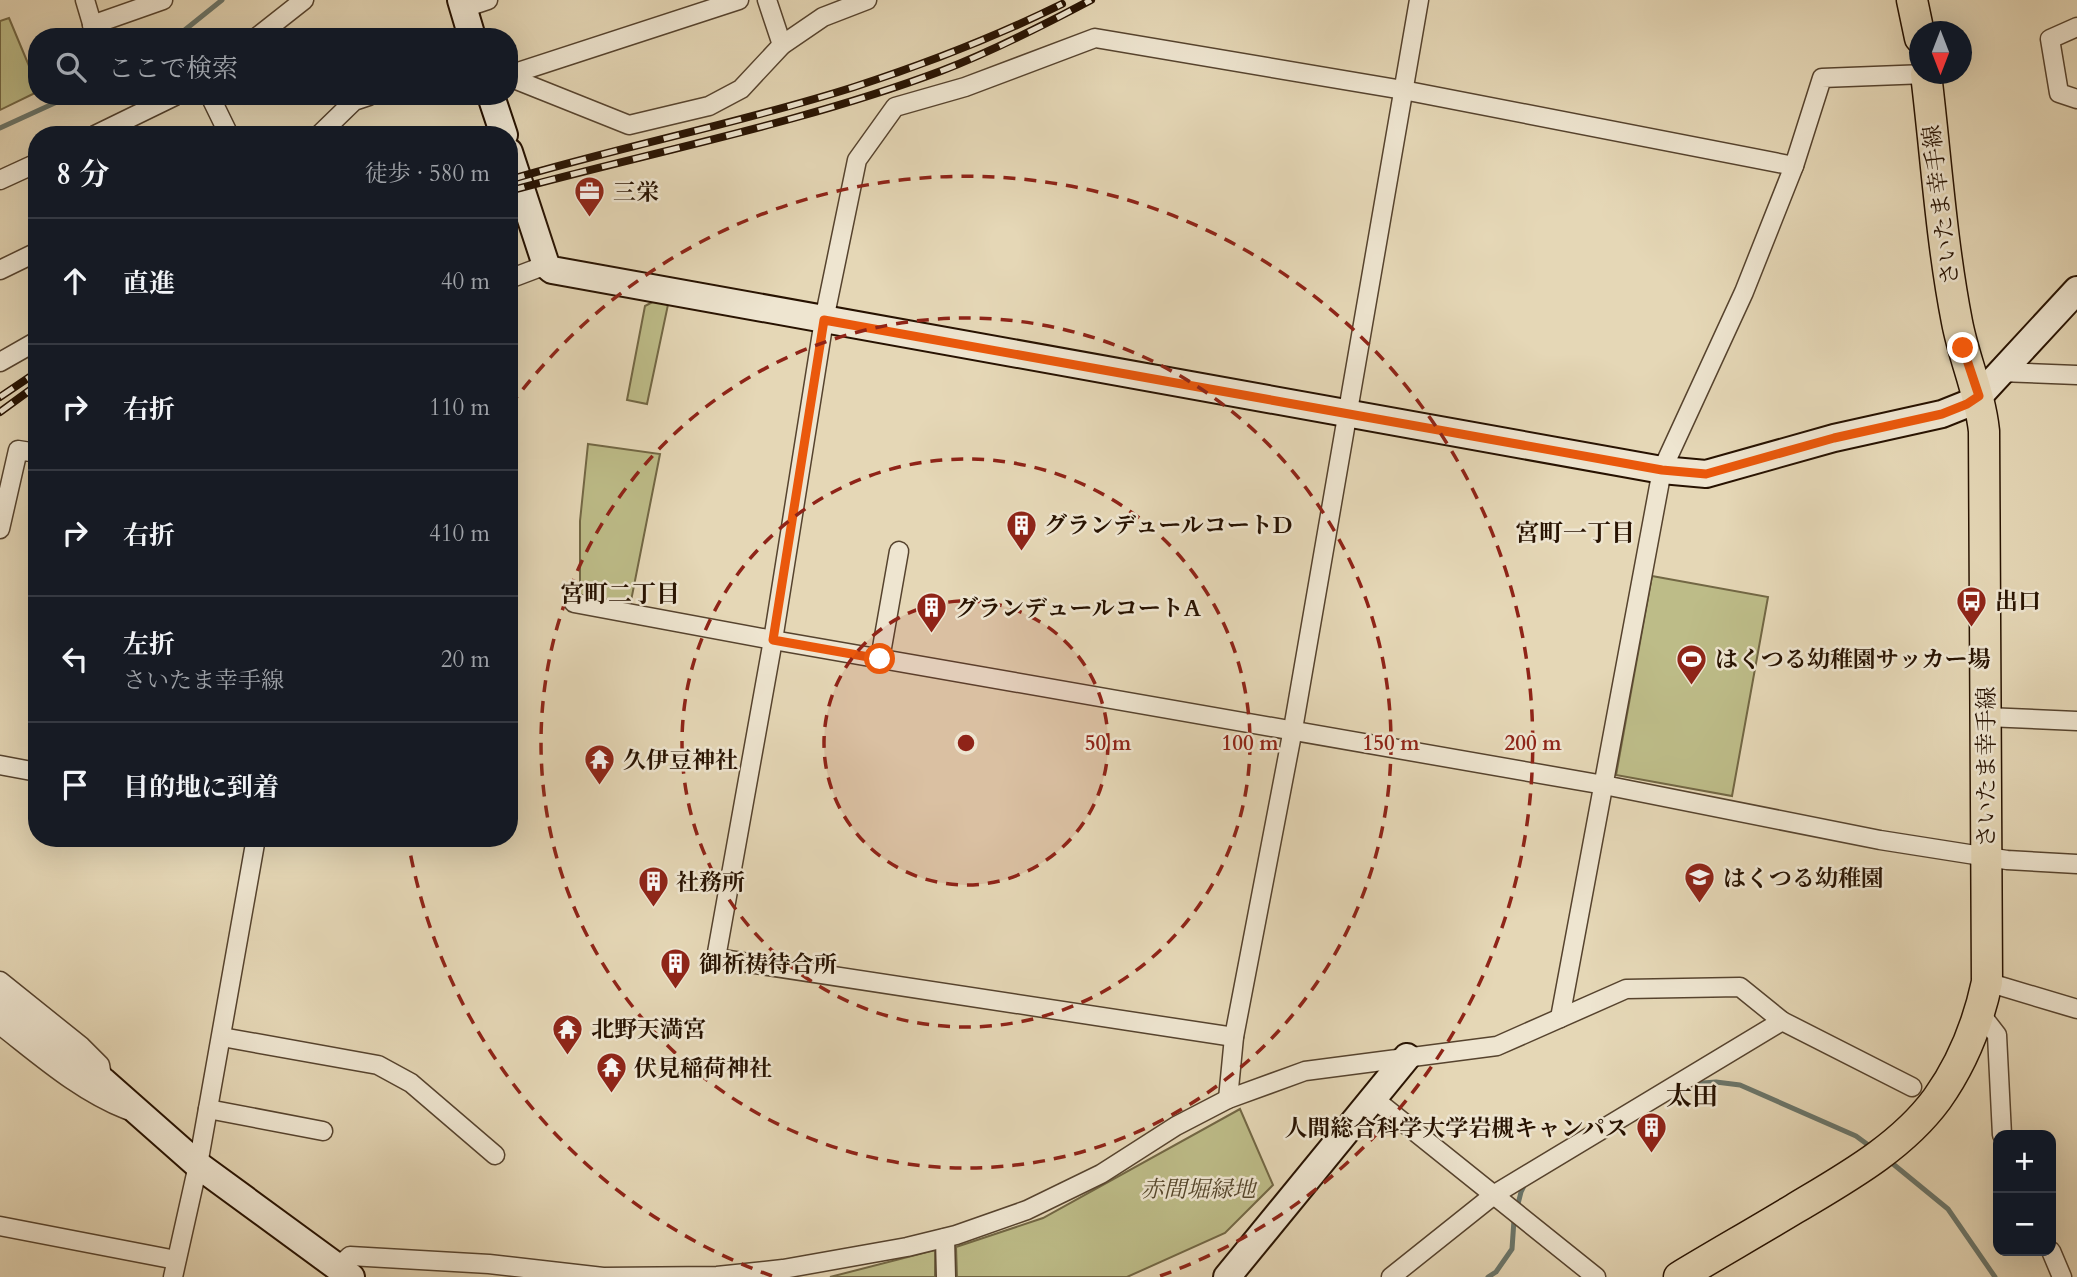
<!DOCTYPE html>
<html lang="ja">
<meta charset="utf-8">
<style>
:root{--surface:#171b24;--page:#242831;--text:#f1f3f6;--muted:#9ea1a6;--line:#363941}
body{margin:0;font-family:Cardo,"Noto Serif JP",serif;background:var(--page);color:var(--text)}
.controls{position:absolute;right:21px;bottom:21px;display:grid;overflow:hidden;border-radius:14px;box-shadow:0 7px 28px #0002}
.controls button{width:63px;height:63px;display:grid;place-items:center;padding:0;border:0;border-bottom:2px solid var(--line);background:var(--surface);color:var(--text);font:35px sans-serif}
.compass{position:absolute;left:1909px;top:21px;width:63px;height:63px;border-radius:50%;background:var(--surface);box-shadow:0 7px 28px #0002;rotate:180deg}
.stop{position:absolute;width:21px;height:21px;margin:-16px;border:5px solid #ea580c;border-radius:50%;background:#fff}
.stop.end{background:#ea580c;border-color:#fff;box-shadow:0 2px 7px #0008}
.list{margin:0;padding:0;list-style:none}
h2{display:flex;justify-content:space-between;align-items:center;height:91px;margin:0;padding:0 28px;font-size:30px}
h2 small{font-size:23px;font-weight:400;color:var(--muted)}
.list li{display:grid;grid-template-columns:46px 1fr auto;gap:21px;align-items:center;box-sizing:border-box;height:126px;padding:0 28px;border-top:2px solid var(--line)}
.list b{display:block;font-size:26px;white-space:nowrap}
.list p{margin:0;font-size:23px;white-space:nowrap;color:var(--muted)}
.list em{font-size:23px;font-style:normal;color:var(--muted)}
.icon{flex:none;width:38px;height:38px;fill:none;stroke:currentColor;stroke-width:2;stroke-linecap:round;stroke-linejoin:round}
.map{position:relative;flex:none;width:2077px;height:1277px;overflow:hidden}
.search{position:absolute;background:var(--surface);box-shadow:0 7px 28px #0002;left:28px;top:28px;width:490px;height:77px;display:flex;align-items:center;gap:18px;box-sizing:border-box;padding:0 24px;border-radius:28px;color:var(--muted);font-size:26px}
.panel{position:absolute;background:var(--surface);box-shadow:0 7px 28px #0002;left:28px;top:126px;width:490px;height:721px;border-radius:28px}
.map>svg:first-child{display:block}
</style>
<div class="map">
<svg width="2077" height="1277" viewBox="0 0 2077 1277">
<rect width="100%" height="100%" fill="#e5d7b6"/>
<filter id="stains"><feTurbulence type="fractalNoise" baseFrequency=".00286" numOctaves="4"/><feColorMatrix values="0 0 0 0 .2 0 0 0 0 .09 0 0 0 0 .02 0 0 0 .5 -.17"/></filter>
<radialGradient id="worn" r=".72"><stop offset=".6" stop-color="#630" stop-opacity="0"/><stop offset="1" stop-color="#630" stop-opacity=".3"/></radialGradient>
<g fill="#bdbc88" stroke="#726744" stroke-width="2">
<path d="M9 18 37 85V92L0 110V21Z"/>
<path d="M658 299 669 300 647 404 627 400 645 306Z"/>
<path d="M588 444 660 454 630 606 580 599V521Z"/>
<path d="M1652 576 1768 597 1732 796 1616 775Z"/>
<path d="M1240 1109 1273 1185 1225 1233 1127 1277H957L956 1247 1043 1218Z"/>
<path d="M935 1250V1277H830Z"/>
</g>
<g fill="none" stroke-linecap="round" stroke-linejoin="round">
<g stroke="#6a766b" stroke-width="5">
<path d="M176 37 222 0"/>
<path d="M0 128 70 96"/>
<path d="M1689 1084 1716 1082 1740 1085 1856 1136 1871 1147"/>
<path d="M1887 1159 1948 1209 1995 1277"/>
<path d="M1488 1277 1496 1272 1512 1249 1514 1220 1521 1192 1526 1182"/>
</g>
<defs>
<g id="street">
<path d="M85 0 96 37"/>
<path d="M767 0 782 45"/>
<path d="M464 8 488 0"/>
<path d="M92 25 163 0"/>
<path d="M2077 27 2050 39 2059 93 2077 99"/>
<path d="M257 37 304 0"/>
<path d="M509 75 739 0"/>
<path d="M509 77 629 125 709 106 741 89 782 45 823 17 867 0"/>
<path d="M210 96 229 135"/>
<path d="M95 135 175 96"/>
<path d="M319 135 354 101 369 96"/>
<path d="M0 180 37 163"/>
<path d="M0 270 37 252"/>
<path d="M509 279 546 265"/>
<path d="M0 362 37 341"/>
<path d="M1999 372 2077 375"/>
<path d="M0 529 18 450 37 453"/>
<path d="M574 603 773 640 1604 785 1880 840 2007 860 2077 864"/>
<path d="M880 659 899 551"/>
<path d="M1986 717 2077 721"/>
<path d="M0 765 37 772"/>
<path d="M0 981 81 1046 100 1065 102 1076"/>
<path d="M1987 982 2077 1009"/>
<path d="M1980 1013 1997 1035 2002 1135"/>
<path d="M1560 1018 1662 470 1744 292 1794 166 1822 78 1926 74"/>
<path d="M0 1025C40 1056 79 1091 127 1110"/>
<path d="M222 1037 378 1065 411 1083 495 1155"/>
<path d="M1234 1037 716 958 773 640 824 320 857 160 895 107 965 87 1095 38 1403 90 1794 166"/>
<path d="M1373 1098 1596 1277"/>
<path d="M1228 1099 1234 1037 1293 729 1419 0"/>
<path d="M208 1109 323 1131"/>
<path d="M0 1226 176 1260"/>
<path d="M945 1238 946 1277"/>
<path d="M2051 1251 2062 1277"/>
<path d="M338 1267 350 1256 489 1264 603 1277 717 1276 783 1269 907 1247 956 1235 1027 1210 1101 1174 1176 1126 1228 1099 1305 1071 1497 1046 1626 989 1740 987 1782 1021 1912 1087"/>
<path d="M173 1277 198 1165 256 838"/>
<path d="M1391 1277 1495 1194 1782 1021"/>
</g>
<g id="secondary">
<path d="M461 0 472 37"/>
<path d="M491 96 504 135"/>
<path d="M509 152 546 265 552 270 1662 470 1706 474 1834 438 1942 414 1967 404 1979 396 2077 290"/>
<path d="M0 1004 104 1082 198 1165 351 1277"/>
<path d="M1227 1277 1407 1057"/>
</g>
<g id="primary">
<path d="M1912 0 1920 38"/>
<path d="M1679 1277C1717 1254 1756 1232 1794 1209 1844 1179 1901 1148 1937 1099 1962 1064 1978 1024 1987 982L1984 431C1980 393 1964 359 1957 322 1941 240 1936 156 1926 74"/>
</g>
</defs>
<use href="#street" stroke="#56432e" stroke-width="21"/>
<use href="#secondary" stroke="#271201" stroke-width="30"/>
<use href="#primary" stroke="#271201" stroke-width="33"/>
<use href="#street" stroke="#eee5d0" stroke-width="18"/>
<use href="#secondary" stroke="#eee5d0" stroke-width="26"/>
<use href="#primary" stroke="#e5d7b6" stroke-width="30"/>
<defs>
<g id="rail">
<path d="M509 180C623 146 741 123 854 87 925 64 995 37 1062 4"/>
<path d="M509 191C652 152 802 123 941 71 993 51 1042 26 1091 0"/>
<path d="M0 397 37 372"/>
<path d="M0 412 37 385"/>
</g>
</defs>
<use href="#rail" stroke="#271201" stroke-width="8"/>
<use href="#rail" stroke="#eee5d0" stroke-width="5" stroke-dasharray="16" stroke-linecap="butt"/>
</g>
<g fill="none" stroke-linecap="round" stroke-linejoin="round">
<path stroke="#ea580c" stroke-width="9" d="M880 659 773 640 824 320 1662 470 1706 474 1834 438 1942 414 1967 404 1979 396 1963 348"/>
</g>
<circle cx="966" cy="743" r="142" fill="#8f2418" fill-opacity=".12"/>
<g fill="none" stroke="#8f2418" stroke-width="3.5" stroke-dasharray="12 9">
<circle cx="966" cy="743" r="142"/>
<circle cx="966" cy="743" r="284"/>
<circle cx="966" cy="743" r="425"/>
<path d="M772 1276A567 567 0 0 1 408 841M510 406A567 567 0 1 1 1160 1276"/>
</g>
<defs>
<symbol id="office-pin" viewBox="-11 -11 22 30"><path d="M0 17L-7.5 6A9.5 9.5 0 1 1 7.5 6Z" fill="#8f2418" stroke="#eee5d0"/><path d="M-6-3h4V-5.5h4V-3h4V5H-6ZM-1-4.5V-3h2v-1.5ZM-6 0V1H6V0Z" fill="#fff"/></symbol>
<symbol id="building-pin" viewBox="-11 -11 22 30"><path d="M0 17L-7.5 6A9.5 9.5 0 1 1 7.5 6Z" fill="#8f2418" stroke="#eee5d0"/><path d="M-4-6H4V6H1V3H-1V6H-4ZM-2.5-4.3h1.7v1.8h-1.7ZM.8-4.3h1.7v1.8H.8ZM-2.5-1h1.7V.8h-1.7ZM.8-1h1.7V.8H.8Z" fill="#fff"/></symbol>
<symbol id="bus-pin" viewBox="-11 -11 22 30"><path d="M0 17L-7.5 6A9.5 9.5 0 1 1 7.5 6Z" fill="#8f2418" stroke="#eee5d0"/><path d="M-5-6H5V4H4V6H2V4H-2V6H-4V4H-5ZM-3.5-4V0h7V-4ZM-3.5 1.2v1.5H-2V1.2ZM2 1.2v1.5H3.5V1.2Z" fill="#fff"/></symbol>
<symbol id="stadium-pin" viewBox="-11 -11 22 30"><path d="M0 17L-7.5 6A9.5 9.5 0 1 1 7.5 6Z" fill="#8f2418" stroke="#eee5d0"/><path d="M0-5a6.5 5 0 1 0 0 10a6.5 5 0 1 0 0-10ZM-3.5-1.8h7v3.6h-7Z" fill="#fff"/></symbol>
<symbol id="temple-pin" viewBox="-11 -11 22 30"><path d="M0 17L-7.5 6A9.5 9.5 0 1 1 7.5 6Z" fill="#8f2418" stroke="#eee5d0"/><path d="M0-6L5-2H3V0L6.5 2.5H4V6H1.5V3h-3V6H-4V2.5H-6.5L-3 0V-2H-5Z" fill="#fff"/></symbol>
<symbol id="school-pin" viewBox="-11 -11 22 30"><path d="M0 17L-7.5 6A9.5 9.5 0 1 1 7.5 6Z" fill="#8f2418" stroke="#eee5d0"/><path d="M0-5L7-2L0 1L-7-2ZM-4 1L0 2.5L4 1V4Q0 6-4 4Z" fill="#fff"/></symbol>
</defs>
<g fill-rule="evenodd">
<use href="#office-pin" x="572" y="174" width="35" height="47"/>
<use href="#building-pin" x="1004" y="508" width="35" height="47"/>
<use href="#bus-pin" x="1954" y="584" width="35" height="47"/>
<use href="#building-pin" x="914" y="590" width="35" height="47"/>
<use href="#stadium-pin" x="1674" y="642" width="35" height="47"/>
<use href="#temple-pin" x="582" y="742" width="35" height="47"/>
<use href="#school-pin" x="1682" y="860" width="35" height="47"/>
<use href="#building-pin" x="636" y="864" width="35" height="47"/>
<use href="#building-pin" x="658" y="946" width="35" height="47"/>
<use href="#temple-pin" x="550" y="1012" width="35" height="47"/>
<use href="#temple-pin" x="594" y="1050" width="35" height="47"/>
<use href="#building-pin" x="1634" y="1110" width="35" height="47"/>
</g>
<g text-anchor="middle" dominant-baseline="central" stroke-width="5" stroke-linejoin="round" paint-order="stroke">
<g font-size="23" font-weight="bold" fill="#271201" stroke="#eee5d0" text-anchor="start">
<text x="613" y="192">三栄</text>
<text x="1044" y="525">グランデュールコートD</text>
<text x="1995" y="601">出口</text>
<text x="955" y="608">グランデュールコートA</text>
<text x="1715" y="659">はくつる幼稚園サッカー場</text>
<text x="623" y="760">久伊豆神社</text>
<text x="1723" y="878">はくつる幼稚園</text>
<text x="676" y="882">社務所</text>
<text x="699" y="964">御祈祷待合所</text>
<text x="591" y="1029">北野天満宮</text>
<text x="634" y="1068">伏見稲荷神社</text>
<text x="1628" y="1128" text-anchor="end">人間総合科学大学岩槻キャンパス</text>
</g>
<g font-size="23" fill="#271201" stroke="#eee5d0">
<text transform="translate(1941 205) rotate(-97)">さいたま幸手線</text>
<text transform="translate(1986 767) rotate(-90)">さいたま幸手線</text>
</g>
<g font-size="23" font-style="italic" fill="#54452a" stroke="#eee5d0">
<text x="1198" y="1189">赤間堀緑地</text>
</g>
<g font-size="24" font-weight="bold" fill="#271201" stroke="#eee5d0">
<text x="1575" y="533">宮町一丁目</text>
<text x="620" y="594">宮町二丁目</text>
</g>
<g font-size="26" font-weight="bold" fill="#271201" stroke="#eee5d0">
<text x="1692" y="1096">太田</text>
</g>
</g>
<circle cx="966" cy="743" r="10" fill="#8f2418" stroke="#eee5d0" stroke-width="3.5"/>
<g font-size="21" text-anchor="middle" font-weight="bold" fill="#8f2418" stroke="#eee5d0" stroke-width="5" stroke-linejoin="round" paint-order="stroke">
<text x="1108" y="750">50 m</text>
<text x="1250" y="750">100 m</text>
<text x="1391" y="750">150 m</text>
<text x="1533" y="750">200 m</text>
</g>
<rect width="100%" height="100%" filter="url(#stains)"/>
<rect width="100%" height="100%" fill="url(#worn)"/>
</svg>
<div class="controls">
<button>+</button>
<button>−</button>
</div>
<svg class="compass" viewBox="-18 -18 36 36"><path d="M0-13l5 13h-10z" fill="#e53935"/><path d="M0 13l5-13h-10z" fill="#9ea1a6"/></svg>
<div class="stop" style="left:880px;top:659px"></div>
<div class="stop end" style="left:1963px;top:348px"></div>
<div class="search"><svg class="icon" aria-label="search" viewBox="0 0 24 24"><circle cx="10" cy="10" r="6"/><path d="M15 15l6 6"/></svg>ここで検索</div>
<section class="panel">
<h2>8 分<small>徒歩 · 580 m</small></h2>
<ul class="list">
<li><svg class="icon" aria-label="ahead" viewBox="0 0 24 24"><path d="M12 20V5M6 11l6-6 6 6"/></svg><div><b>直進</b></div><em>40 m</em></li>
<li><svg class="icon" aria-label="right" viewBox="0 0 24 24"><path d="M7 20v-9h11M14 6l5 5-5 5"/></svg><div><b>右折</b></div><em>110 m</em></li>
<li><svg class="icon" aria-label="right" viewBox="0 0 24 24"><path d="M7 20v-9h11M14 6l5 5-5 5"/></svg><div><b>右折</b></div><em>410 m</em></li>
<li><svg class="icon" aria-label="left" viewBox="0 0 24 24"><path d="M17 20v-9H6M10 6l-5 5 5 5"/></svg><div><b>左折</b><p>さいたま幸手線</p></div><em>20 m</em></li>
<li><svg class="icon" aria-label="arrive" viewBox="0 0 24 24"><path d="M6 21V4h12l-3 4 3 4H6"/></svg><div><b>目的地に到着</b></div></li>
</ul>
</section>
</div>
